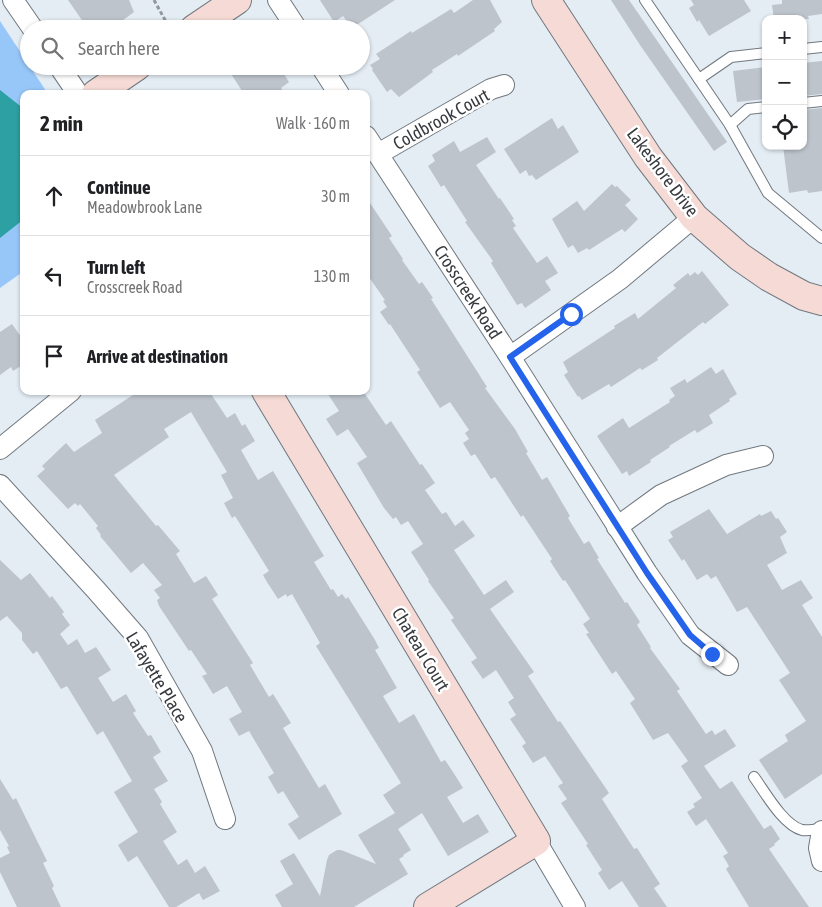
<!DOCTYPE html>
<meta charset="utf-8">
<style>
:root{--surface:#fff;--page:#f2f2f2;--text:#202124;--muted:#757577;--line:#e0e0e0}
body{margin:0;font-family:"Asap Condensed",sans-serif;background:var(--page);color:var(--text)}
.controls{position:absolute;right:15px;top:15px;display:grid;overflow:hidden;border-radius:10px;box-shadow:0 1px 4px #0004}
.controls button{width:45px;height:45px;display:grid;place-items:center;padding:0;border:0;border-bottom:1px solid var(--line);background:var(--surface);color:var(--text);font:25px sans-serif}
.stop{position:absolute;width:15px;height:15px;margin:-11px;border:4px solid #2563eb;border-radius:50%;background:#fff}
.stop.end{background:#2563eb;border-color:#fff;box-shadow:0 1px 5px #0008}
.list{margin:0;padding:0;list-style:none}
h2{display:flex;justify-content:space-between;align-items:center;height:65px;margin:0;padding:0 20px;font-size:21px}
h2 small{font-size:16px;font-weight:400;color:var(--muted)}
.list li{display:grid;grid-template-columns:32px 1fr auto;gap:15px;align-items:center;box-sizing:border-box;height:80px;padding:0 20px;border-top:1px solid var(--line)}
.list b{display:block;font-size:19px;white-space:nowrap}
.list p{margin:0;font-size:16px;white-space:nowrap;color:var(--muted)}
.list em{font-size:16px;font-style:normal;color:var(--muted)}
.icon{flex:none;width:28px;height:28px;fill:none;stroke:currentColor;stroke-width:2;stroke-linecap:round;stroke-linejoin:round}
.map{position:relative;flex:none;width:822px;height:907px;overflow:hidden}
.search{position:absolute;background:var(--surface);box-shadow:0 1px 4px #0004;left:20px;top:20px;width:350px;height:55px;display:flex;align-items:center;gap:12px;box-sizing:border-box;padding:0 18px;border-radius:28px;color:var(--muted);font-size:19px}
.panel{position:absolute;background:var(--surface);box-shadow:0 1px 4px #0004;left:20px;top:90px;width:350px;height:305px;border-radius:10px}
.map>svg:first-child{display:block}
</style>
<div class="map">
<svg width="822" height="907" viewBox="0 0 822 907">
<rect width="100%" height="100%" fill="#e4ecf4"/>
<path fill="#97c7f9" d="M0 21 48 94H24V271L0 288Z"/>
<path fill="#2ca0a2" d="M0 90 24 109V219L0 238Z"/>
<g fill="#bdc4cc">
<path d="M68 0H129L134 12 111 29H97L92 22 86 26Z"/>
<path d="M320 0H395L352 28 343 16 334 22Z"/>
<path d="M473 0H490L502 22 494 29 495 31 458 56 457 54 432 70 433 72 399 97 391 89 387 92 372 70 373 69 370 65 380 59 376 54 411 31 412 33 451 9 454 13Z"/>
<path d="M611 0H629L727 142 714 151 640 45Z"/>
<path d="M691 0H744L751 11 709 36 699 20 697 22 689 8 694 5Z"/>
<path d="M782 0H822V14L808 16 809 19H774L772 5 782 4Z"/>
<path d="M822 61V94L803 96V63Z"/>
<path d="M226 66H279L289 82 281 88 285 94H244Z"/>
<path d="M766 67V99L737 102 733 71Z"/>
<path d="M822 108V191L808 193 807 190 789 193 783 146H803V110Z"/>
<path d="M552 118 558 129 563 125 579 152 536 180 532 175 529 176 526 170 520 174 504 149Z"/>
<path d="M487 137 496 152 476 165 499 199 500 198 514 219 512 220 516 226 513 228 537 263 547 256 558 273 545 281 551 290 525 308 522 303 517 305 491 263 493 261 465 222 467 221 444 185 441 187 428 166 435 161 432 155 454 141 460 152Z"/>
<path d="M612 184 615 187 617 186 631 200 625 205 638 219 625 232 622 229 589 250 587 248 578 253 573 245 568 248 552 219 577 201 584 211Z"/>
<path d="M366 197 392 236 389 238 403 259 402 260 419 284 422 282 433 298 431 299 487 387 485 388 515 429 528 452 526 453 542 480 547 477 570 516 568 518 584 544 589 541 599 558 597 559 625 603 627 602 640 622 637 625 651 647 650 648 680 689 677 691 706 734 712 730 715 735 725 729 736 746 704 766 720 789 732 781 764 829 771 825 780 839 774 844 775 845 769 849 809 907H749L726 869 729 866 723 856 728 853 706 819 696 826 687 812 695 807 693 804 702 798 681 766 688 761 668 733 653 740 630 703 635 699 616 671 612 674 586 634 589 633 583 624 590 619 565 580 563 581 550 561 552 559 523 515 521 517 495 477 491 479 475 454 471 456 463 443 469 439 465 433 469 430 450 402 440 408 417 372 420 370 390 324 389 325 380 312 387 307 383 301 385 300 366 273Z"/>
<path d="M702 271 729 305 705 324 703 322 657 358 658 360 642 370 640 368 611 387 609 384 582 400 579 396 578 397 564 375 568 372 563 362 615 328 614 326 635 313 638 319 676 288 673 285 688 273 690 276 695 272 698 275Z"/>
<path d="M12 324 24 341V364L13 371 11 367 0 375V332Z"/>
<path d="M711 367 716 374 723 369 737 394 729 399 730 401 709 415 713 423 697 433 695 430 669 446 670 447 650 460 651 462 629 476 627 471 622 474 597 436 623 418 629 428 670 402 669 400 675 396 670 388 685 379 687 383Z"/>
<path d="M139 391H209L227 418 235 413 242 426 245 424 255 441 241 450 258 480 273 471 324 556 314 562 331 590 333 589 338 597 342 594 346 599 348 597 375 640 379 648 375 650 397 688 383 696 399 723 414 714 441 762 445 760 453 772 463 788 447 797 463 823 478 814 489 832 448 856 422 813 398 829 411 850 403 855 404 856 399 859 408 874 354 907H282L275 895 293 884 280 861 294 853 320 896 327 860 329 855 337 850H341L376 864 358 835 395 813 383 795 401 783 316 646 320 643 292 594 287 597 286 594 278 599 267 582 263 575 269 571 235 516 232 518 224 503 233 498 221 475 227 472 191 412 164 429 169 437 114 475 156 526 158 525 180 551 176 554 194 583 206 576 218 595 212 599 253 663 250 665 269 697 273 694 291 723 283 728 319 788 325 784 342 814 299 840 288 824 299 817 283 791 278 794 268 777 274 773 271 768 249 731 239 736 229 719 242 712 227 686 213 694 202 676 207 674 191 650 189 651 159 606 157 600 160 598 154 590 162 585 143 563 131 573 100 536 101 535 96 528 98 526 80 504 78 506 75 503 68 509 37 476 45 469 42 466 66 443 74 452 102 433 95 420Z"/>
<path d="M326 391H363L386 425 391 421 420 465 422 464 435 483 425 490 442 514 446 512 455 526 463 520 475 536 454 550 484 595 506 580 514 592 490 609 534 672 528 676 558 722 560 721 609 793 602 799 634 849 637 848 660 884 654 888 667 907H639L622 881 609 890 598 873 602 870 586 845 588 844 561 803 567 799 558 786 563 783 545 756 533 763 522 746 526 743 510 719 516 715 508 702 514 698 496 670 483 679 471 662 477 658 451 620 454 618 428 581 429 580 411 552 423 544 408 521 401 525 396 517 393 519 384 508 357 463 367 457 348 429 337 436 326 419 339 411Z"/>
<path d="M709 509 727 534 760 514 761 516 771 511 776 519 778 518 787 532 780 537 787 553 767 565 782 590 801 580 813 598 802 605 822 637V774L785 799 759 760 788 741 785 735 806 721 779 680 790 673 747 607 737 612 716 576 711 579 707 574 697 580 684 559 682 561 668 540 673 537 670 532Z"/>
<path d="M0 560 21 580 30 573 50 598 52 596 64 612 62 614 70 625 60 634 68 645 77 639 85 653 96 647 100 653 111 670 98 678 113 702 126 694 136 711 133 713 148 736 151 735 161 752 153 757 168 781 154 789 162 802 160 804 177 832 163 841 178 865 187 859 195 873 205 866 220 891 203 900 199 893 176 907H169L137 856 128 862 118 845 138 832 114 792 132 781 103 731 97 735 67 686 61 689 37 651 33 654 22 640V633L7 616 0 621Z"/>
<path d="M0 779 13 800 16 798 47 861 43 863 54 886 52 888 61 907H17L0 872V858L10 853 7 847 9 846 0 830Z"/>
</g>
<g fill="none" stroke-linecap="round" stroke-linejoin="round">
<defs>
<g id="lane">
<path d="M645 0 730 125 768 193 822 238"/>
<path d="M803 49 822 47"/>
<path d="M699 79 731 57 766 53"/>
<path d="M803 103 822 101"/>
<path d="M730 125 748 109 766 107"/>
<path d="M754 777C765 792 783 825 802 830 808 831 816 829 822 829"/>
</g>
<g id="street">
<path d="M13 0 33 29"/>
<path d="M278 0 297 29"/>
<path d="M59 66 78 94"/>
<path d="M321 66 339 94"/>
<path d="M366 136 510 357 647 573 690 635 728 665"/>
<path d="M378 154 491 89 504 85"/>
<path d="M510 357 620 279 694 217"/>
<path d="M0 449 71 391"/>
<path d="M0 485 96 590 138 638 202 751 225 819"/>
<path d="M617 527 661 495 726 465 763 456"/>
<path d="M822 831 819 848 822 861"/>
<path d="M536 841 575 907"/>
</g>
<g id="secondary">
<path d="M546 0 648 157 694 217 740 257 769 277 804 296 822 301"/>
<path d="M194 29 237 0"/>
<path d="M96 94 137 66"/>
<path d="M266 391 536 841 428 907"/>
</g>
</defs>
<use href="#lane" stroke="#71787f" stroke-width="12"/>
<use href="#street" stroke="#71787f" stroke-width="22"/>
<use href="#secondary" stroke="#71787f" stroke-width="30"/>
<path stroke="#91979d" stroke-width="3" stroke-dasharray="4 2.5" stroke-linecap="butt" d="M154 0 170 29"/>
<use href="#lane" stroke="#fff" stroke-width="10"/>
<use href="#street" stroke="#fff" stroke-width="20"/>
<use href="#secondary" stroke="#f5dad5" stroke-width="28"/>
</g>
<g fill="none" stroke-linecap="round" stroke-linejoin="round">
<path stroke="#2563eb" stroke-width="6" d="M571 314 510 357 647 573 690 635 712 654"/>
</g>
<g text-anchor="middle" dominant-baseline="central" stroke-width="5" stroke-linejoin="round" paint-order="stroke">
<g font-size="18" fill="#373a3e" stroke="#fff">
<text transform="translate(441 119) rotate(-29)">Coldbrook Court</text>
<text transform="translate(663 172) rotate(53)">Lakeshore Drive</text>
<text transform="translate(468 292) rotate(57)">Crosscreek Road</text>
<text transform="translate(421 649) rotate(59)">Chateau Court</text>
<text transform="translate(157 677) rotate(59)">Lafayette Place</text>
</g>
</g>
</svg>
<div class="controls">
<button>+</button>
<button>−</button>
<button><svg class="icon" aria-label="locate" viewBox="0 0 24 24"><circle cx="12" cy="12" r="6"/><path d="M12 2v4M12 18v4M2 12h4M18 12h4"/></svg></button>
</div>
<div class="stop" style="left:571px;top:314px"></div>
<div class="stop end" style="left:712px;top:654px"></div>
<div class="search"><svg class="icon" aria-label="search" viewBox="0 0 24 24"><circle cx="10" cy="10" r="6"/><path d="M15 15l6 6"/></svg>Search here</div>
<section class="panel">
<h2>2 min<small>Walk · 160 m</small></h2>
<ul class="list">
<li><svg class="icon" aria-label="ahead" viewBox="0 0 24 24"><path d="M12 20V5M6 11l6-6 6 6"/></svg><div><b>Continue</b><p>Meadowbrook Lane</p></div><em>30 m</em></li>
<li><svg class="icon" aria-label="left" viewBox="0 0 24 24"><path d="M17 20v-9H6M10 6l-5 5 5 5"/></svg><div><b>Turn left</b><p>Crosscreek Road</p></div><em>130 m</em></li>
<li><svg class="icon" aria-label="arrive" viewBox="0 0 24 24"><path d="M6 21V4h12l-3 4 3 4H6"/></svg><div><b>Arrive at destination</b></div></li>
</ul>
</section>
</div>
